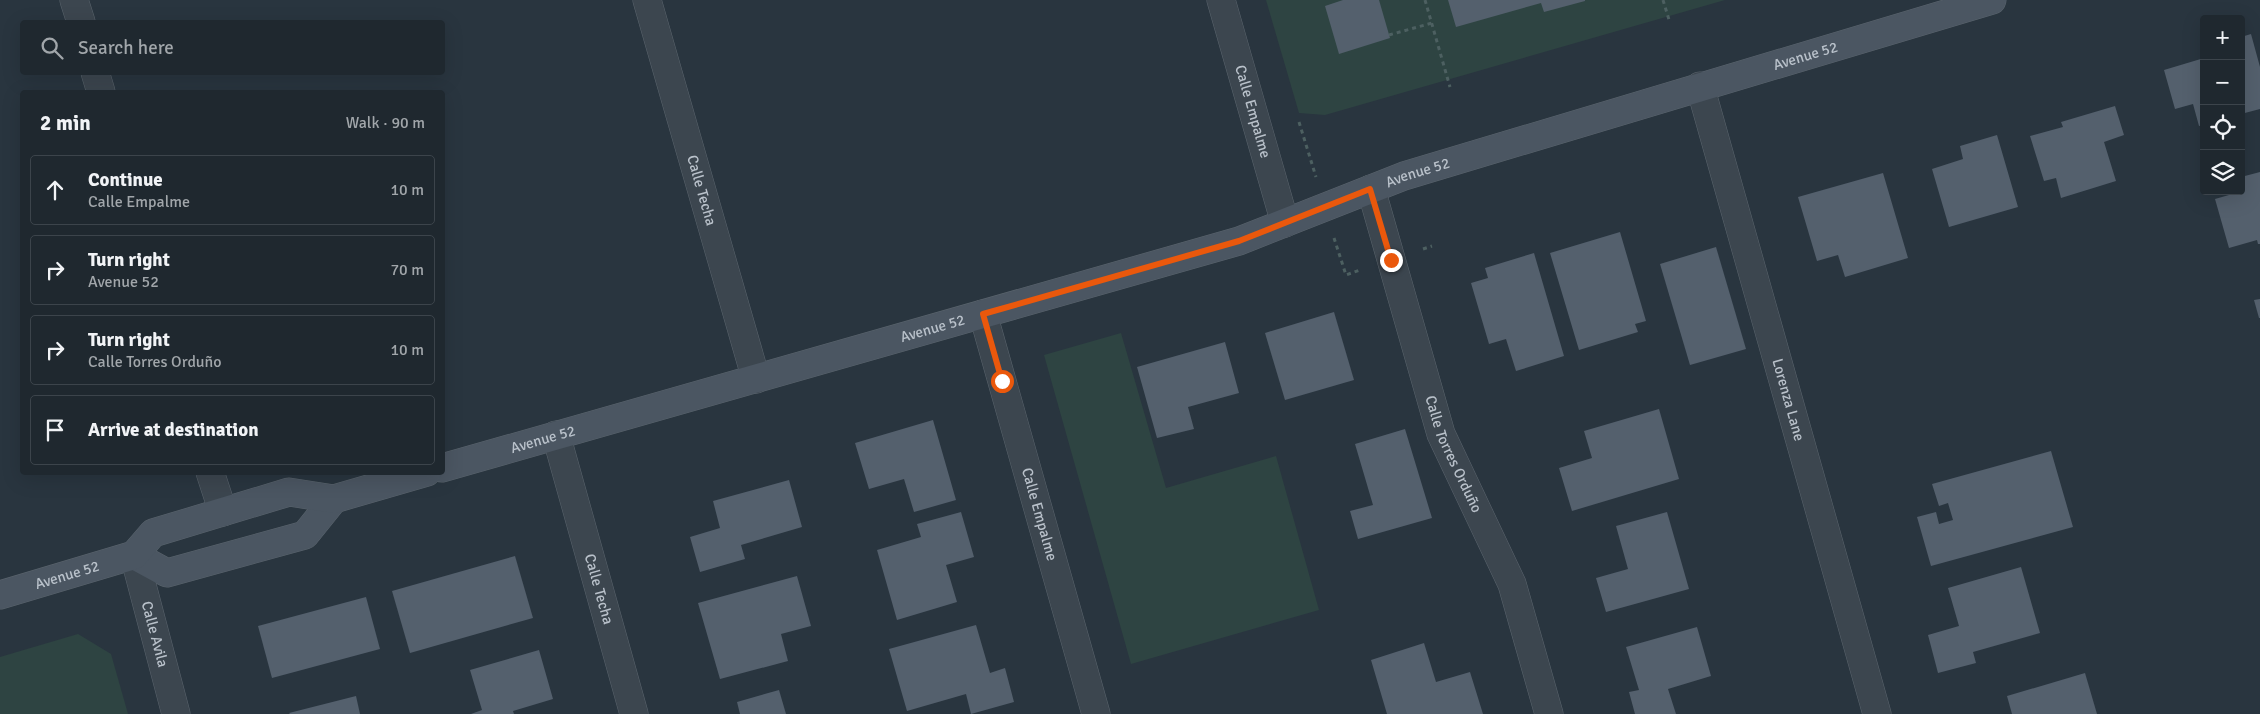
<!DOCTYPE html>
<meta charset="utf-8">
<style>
:root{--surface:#1f282f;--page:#273037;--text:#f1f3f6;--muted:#a1a6aa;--line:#3c444b}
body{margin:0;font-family:Signika,sans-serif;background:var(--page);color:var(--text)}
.controls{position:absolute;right:15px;top:15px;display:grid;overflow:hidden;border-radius:5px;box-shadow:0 5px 20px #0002}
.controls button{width:45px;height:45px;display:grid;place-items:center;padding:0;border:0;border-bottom:1px solid var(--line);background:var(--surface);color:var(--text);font:25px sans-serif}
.stop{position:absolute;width:15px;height:15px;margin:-11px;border:4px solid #ea580c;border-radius:50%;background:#fff}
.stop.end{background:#ea580c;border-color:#fff;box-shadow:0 1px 5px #0008}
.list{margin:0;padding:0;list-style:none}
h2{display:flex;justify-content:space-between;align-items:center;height:65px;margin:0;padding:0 20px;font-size:21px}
h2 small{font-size:16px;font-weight:400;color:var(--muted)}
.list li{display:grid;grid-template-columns:32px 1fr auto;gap:15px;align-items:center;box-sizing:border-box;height:70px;margin:0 10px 10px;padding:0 10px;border:1px solid var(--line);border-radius:5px}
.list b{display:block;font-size:19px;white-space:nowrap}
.list p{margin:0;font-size:16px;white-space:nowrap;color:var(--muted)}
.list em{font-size:16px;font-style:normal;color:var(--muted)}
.icon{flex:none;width:28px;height:28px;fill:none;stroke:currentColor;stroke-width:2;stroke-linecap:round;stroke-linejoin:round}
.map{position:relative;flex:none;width:2260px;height:714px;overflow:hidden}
.search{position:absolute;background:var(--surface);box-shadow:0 5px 20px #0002;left:20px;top:20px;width:425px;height:55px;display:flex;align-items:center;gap:12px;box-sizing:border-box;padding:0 18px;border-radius:5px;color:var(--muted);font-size:19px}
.panel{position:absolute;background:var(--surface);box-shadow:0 5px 20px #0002;left:20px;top:90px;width:425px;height:385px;border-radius:5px}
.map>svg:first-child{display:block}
</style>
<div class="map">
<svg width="2260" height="714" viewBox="0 0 2260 714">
<rect width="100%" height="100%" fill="#29353f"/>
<g fill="#2e4442">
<path d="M1266 0H1725L1325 115 1299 113Z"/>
<path d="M1121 333 1166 488 1276 456 1319 610 1131 664 1044 355Z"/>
<path d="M78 634 111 654 128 714H0V657Z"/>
</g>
<g fill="#54606d">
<path d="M1343 0H1379L1390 38 1339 54 1325 6Z"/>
<path d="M1448 0H1585V1L1544 12 1541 3 1456 27Z"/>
<path d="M2251 34 2260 67V109L2241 114V37Z"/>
<path d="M2204 58V125L2199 126 2193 104 2175 109 2164 70Z"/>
<path d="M2115 106 2124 135 2104 142 2116 181 2061 198 2056 178 2044 181 2030 136 2063 127 2061 122Z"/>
<path d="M1997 135 2018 207 1949 227 1932 169 1963 159 1960 146Z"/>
<path d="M2260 172V244H2258L2257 240 2229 248 2215 199 2243 191 2241 177Z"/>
<path d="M1883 173 1908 258 1845 277 1838 255 1817 261 1798 197Z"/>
<path d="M1620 232 1646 321 1635 324 1638 332 1579 350 1550 253Z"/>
<path d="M1716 247 1746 349 1690 365 1660 264Z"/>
<path d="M1534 253 1564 356 1516 371 1506 339 1489 344 1471 283 1488 278 1485 268Z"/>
<path d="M2260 299V318H2259L2254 300Z"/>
<path d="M1334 312 1354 380 1285 400 1265 333Z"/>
<path d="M1225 342 1239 393 1188 407 1194 429 1157 438 1137 367Z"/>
<path d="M1659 409 1679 479 1572 511 1559 468 1592 458 1584 431Z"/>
<path d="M933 420 956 500 914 512 904 479 869 489 855 443Z"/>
<path d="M1405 429 1432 518 1358 539 1350 511 1373 505 1355 444Z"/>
<path d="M2051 451 2073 527 1931 566 1917 517 1936 512 1939 524 1953 520 1948 503 1939 506 1932 484Z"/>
<path d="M789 480 802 527 741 545 745 559 700 572 690 537 720 528 713 501Z"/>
<path d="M961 512 974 557 946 565 957 602 897 620 877 550 921 537 917 524Z"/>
<path d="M1667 512 1689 589 1606 612 1596 578 1628 569 1616 526Z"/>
<path d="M515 556 533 618 410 653 392 591Z"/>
<path d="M2021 567 2040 633 1973 652 1976 663 1938 673 1928 635 1959 626 1948 588Z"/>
<path d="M797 576 811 626 781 634 788 661 720 679 698 603Z"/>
<path d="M366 597 380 649 272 678 258 626Z"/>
<path d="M976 625 990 673 1005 668 1014 702 971 714 966 694 907 711 889 649Z"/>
<path d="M1697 627 1711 676 1668 689 1676 714H1635L1629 692 1639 690 1626 647Z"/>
<path d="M1424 643 1436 682 1470 672 1483 714H1387L1371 660Z"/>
<path d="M539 650 553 699 513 711 514 714H471L482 710 470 670Z"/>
<path d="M2085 673 2097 714H2012L2007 696Z"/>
<path d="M779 690 786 714H740L737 702Z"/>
<path d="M356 696 360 714H290L289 713Z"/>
</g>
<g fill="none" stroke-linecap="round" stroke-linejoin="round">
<defs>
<g id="street">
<path d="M74 0 81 22"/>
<path id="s1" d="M647 0 756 379"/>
<path id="s2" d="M1221 0 1285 223"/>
<path d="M95 72 101 92"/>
<path id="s3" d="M1700 86 1877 714"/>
<path id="s4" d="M1371 189 1441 434 1512 584 1549 714"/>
<path id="s5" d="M983 314 1096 714"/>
<path id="s6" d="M556 435 634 714"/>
<path d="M210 472 223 512"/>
<path id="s7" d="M134 555 176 714"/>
</g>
<g id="secondary">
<path id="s8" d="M442 468 1239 241 1404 176 1992 0"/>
<path d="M134 555 167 573 305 535 334 499"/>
<path id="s9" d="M0 595 134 555 153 533 289 492 334 499 427 472"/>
</g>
</defs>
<use href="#street" stroke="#5a646d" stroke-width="29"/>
<use href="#secondary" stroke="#5a646d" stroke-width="29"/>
<g stroke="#4d6061" stroke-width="3" stroke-dasharray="4 4" stroke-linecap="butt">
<path d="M1425 0 1450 87"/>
<path d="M1663 0 1670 23"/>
<path d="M1389 35 1432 23"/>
<path d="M1299 122 1316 177"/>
<path d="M1334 238 1346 275 1360 270"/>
<path d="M1423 249 1432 246"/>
</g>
<use href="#street" stroke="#3c464f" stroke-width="28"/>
<use href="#secondary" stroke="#4b5662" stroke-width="28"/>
</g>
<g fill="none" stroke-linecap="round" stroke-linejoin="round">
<path stroke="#ea580c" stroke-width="6" d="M1002 381 983 314 1239 241 1370 189 1391 260"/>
</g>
<g text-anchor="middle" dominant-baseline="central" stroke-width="4" stroke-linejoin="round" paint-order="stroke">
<g font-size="15" fill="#b9c1ca" stroke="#212b35">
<text stroke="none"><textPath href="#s8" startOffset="1425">Avenue 52</textPath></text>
<text stroke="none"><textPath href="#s2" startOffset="116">Calle Empalme</textPath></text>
<text stroke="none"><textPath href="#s8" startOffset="1020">Avenue 52</textPath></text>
<text stroke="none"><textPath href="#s1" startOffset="198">Calle Techa</textPath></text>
<text stroke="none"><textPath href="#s8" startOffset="510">Avenue 52</textPath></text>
<text stroke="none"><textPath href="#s3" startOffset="326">Lorenza Lane</textPath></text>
<text stroke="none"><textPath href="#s8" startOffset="105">Avenue 52</textPath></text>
<text stroke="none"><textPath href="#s4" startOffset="278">Calle Torres Orduño</textPath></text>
<text stroke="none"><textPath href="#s5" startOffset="208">Calle Empalme</textPath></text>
<text stroke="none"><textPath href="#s9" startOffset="70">Avenue 52</textPath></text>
<text stroke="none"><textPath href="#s6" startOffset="160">Calle Techa</textPath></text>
<text stroke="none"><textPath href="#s7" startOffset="82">Calle Avila</textPath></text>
</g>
</g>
</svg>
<div class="controls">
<button>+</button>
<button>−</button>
<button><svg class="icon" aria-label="locate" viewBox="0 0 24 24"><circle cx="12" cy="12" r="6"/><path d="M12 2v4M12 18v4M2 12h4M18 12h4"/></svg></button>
<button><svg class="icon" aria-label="layers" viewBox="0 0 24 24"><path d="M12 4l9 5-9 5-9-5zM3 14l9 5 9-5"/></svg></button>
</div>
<div class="stop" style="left:1002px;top:381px"></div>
<div class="stop end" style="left:1391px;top:260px"></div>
<div class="search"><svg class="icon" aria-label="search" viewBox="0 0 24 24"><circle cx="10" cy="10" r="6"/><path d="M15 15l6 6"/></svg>Search here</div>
<section class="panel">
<h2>2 min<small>Walk · 90 m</small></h2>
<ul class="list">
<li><svg class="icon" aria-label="ahead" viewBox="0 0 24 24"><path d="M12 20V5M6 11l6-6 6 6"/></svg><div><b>Continue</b><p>Calle Empalme</p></div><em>10 m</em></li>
<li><svg class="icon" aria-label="right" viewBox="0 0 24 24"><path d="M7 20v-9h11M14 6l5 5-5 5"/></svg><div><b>Turn right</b><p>Avenue 52</p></div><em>70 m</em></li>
<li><svg class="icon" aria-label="right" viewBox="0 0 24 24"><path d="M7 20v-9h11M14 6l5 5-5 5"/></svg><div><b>Turn right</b><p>Calle Torres Orduño</p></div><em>10 m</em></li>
<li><svg class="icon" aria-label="arrive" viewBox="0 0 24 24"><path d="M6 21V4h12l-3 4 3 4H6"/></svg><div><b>Arrive at destination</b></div></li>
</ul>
</section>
</div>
